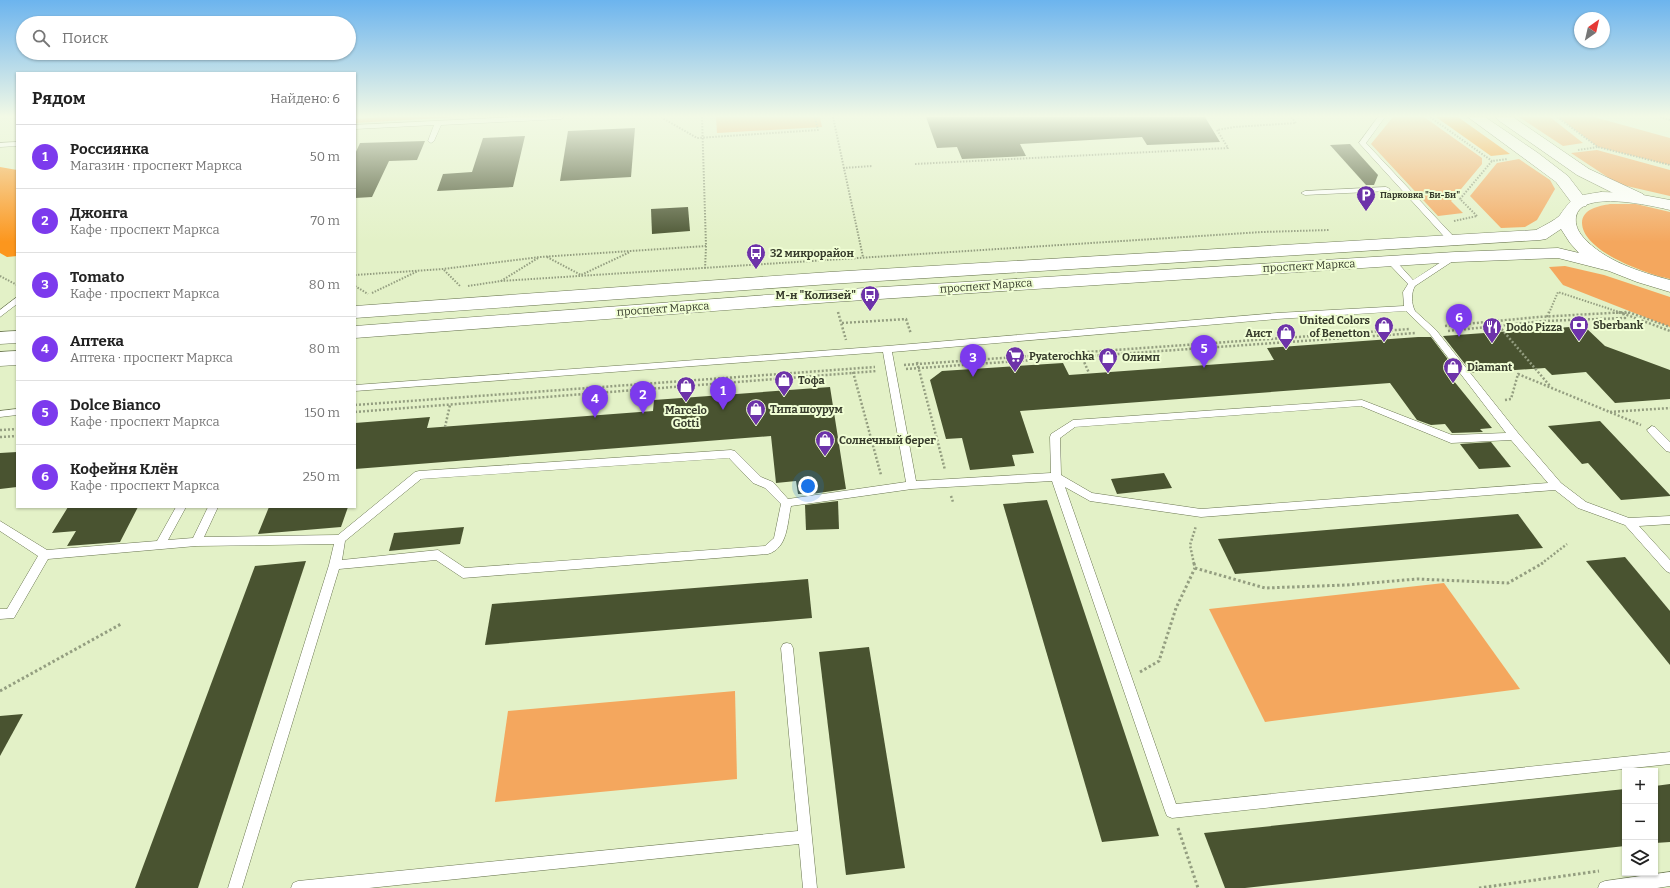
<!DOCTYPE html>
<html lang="ru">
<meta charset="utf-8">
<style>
:root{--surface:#fff;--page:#f6f6f6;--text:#222;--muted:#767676;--line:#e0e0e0;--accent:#7c3aed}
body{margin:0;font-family:Bitter,serif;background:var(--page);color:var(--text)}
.controls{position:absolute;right:12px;bottom:12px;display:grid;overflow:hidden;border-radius:0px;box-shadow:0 1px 3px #0004}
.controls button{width:36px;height:36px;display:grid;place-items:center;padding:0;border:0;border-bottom:1px solid var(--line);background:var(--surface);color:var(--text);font:20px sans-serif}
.compass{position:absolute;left:1574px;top:12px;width:36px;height:36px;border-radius:50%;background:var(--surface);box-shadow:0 1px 3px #0004;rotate:34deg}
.you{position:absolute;left:808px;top:486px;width:14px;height:14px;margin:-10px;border:3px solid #fff;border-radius:50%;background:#1a73e8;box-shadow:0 0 0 6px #1a73e833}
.badge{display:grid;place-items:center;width:26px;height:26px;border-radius:50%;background:var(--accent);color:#fff;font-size:13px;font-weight:700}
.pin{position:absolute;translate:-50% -33px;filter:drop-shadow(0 1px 2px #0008)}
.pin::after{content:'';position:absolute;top:21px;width:14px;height:12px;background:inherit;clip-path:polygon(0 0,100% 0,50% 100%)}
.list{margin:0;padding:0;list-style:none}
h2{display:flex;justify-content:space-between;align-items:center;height:52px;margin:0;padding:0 16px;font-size:17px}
h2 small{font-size:13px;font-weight:400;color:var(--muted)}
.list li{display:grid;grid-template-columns:26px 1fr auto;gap:12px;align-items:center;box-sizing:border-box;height:64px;padding:0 16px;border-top:1px solid var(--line)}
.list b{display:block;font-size:15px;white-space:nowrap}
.list p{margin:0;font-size:13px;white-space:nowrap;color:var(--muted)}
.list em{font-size:13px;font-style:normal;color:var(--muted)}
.icon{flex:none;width:22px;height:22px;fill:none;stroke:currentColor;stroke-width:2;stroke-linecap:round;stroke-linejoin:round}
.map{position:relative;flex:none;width:1670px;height:888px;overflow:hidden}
.search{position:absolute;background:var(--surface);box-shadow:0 1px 3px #0004;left:16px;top:16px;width:340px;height:44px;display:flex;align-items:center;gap:10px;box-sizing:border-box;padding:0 14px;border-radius:22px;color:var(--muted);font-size:15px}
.panel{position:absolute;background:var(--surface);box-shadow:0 1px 3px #0004;left:16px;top:72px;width:340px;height:436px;border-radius:0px}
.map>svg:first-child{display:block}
</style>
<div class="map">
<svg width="1670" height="888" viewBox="0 0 1670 888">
<rect width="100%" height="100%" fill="#e3f1c7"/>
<g fill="#f4a75e">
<path d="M385 117H458L355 123V119Z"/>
<path d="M716 117H820L822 127 717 133Z"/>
<path d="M1393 117H1424L1482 158V164L1451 201 1463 213 1438 216 1371 144Z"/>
<path d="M1519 117H1550L1583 143 1563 146Z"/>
<path d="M1558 117H1594L1670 138V165L1598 147Z"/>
<path d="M1597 150 1670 170V196L1618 184 1571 153Z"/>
<path d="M1519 159 1550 180 1555 189 1537 220 1525 227 1501 228 1470 196 1497 163Z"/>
<path d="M1610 204H1636L1670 212V279C1647 274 1583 252 1582 223 1582 209 1599 206 1610 204Z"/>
<path d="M1565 266 1604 275 1670 297V327L1563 285 1549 267Z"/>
<path d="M1444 583 1520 689 1265 722 1209 609Z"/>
<path d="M735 691 737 779 495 802 508 711Z"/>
</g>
<g fill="#fc961d">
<path d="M1436 117H1458L1510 154 1491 156Z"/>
<path d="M0 167 17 170V256L7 257 0 253Z"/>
</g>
<g fill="#495330">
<path d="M926 117H1205L1220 142 1147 145 1142 137 1020 144 1026 156 962 159 957 147 937 148Z"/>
<path d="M635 128 631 177 560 181 568 131Z"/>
<path d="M525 136 513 187 437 191 443 174 472 172 483 138Z"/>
<path d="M425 141 417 160 389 161 372 197 355 198V154L360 143Z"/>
<path d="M1350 144 1378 175 1374 185H1366L1330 145Z"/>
<path d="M688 207 690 231 652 234 651 209Z"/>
<path d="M1584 326 1605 346 1670 370V399L1615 403 1586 372 1552 375 1545 368 1472 373 1443 336Z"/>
<path d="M1418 337H1431L1459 374 1449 375 1492 428 1480 429 1483 432 1452 433 1445 424 1431 425 1417 420 1390 383 1020 411 1034 453 1012 455 1015 466 970 470 962 438 946 439 930 380 942 371 1063 363 1069 375 1274 360 1267 348Z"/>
<path d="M830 387 846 489 805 495V494H798L796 481 776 483 771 436 355 469V423L430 417 427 428 653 411 654 400Z"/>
<path d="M1600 421 1670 495V496L1621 500 1588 463 1582 464 1548 426Z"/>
<path d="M1491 442 1511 467 1479 469 1460 444Z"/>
<path d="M17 452V487L0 489V453Z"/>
<path d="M1164 473 1172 488 1117 494 1111 479Z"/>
<path d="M1047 500 1159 836 1102 842 1003 504Z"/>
<path d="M838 501 839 529 806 530 805 505Z"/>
<path d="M68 507H138L120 542 67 546 76 531 52 533Z"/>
<path d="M269 507H348L341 527 258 534Z"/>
<path d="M1518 514 1543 548 1235 574 1218 539Z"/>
<path d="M464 527 460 544 389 551 394 533Z"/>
<path d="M1625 557 1670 611V665L1586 561Z"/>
<path d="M306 561 198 888H135L255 566Z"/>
<path d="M808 579 812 618 485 645 492 604Z"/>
<path d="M869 647 905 868 846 875 819 652Z"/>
<path d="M23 714 0 756V716Z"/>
<path d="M1670 784V842L1655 843V786Z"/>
<path d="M1625 789V846L1245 888H1225L1204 833Z"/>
</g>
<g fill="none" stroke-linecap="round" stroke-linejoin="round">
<defs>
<g id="service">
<path d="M515 117H564L561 119 441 125 434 141 431 143 428 141 434 125 355 129V125Z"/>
<path d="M1378 117H1385L1366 143 1456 239V243H1450L1359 143Z"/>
<path d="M17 142V146L0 147V143Z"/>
<path d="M1386 187 1390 189 1389 191 1305 195 1301 193 1305 191Z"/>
<path d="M1452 255H1458L1459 257 1415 286C1411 293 1411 303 1415 311L1436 330 1518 433 1561 483 1586 502 1629 518 1670 516V524L1639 526 1670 560V573L1666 571 1625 525 1578 508 1555 490 1201 517 1090 501 1065 487 1176 804 1670 752V764L1172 818 1167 816 1165 811 1052 481 912 489 791 506C787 524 788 548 768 554L463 578 436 560 339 569 242 888H228L329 565 334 544 196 546 48 559 14 618 0 619V609H7L38 556 0 531V521L47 550 157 541 176 507H186L168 540 193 538 208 507H218L204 537 338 535 415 472 419 471 731 450 735 451 761 477 773 482 788 499 906 482 883 352 355 391V385L887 346 1277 313 1404 306 1403 292 1408 284 1389 264V260H1395L1413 280ZM1406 311 1430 334 1506 433 1452 435 1362 400 1073 420 1051 434 1050 437 1051 473 916 481 892 352 1277 319ZM1361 406 1451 443 1511 440 1548 483 1201 509 1092 493 1061 475 1060 438 1075 427ZM729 458 753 483 765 488 781 504 774 538 765 546 465 568 438 550 342 560 345 541 421 479Z"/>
<path d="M17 297V304L0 317V310Z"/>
<path d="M17 409V415L0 417V411Z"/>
<path d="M1652 426 1655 427 1670 442V452L1666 451 1649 433 1647 430Z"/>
<path d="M787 643 791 644 793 648 817 888H803L799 844 369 888H291L293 883 298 881 798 831 781 648 783 644Z"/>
<path d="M1670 872V886L1657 888H1598L1600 883 1605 881Z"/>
</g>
<g id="secondary">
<path d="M1468 117H1485L1538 153 1568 176 1588 202 1586 206 1580 207 1574 206 1556 182Z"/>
<path d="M1496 117H1513L1589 169 1643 194 1645 198 1643 202 1637 203 1631 202 1577 175 1498 120Z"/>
</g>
<g id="primary">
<path d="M1601 192 1632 193 1670 200V210C1653 206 1580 189 1576 217 1575 225 1578 231 1583 237 1604 261 1640 272 1670 280V292L1637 282 1609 271 1558 258 1455 262 833 302 355 338V326L833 290 1455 252 1558 248 1579 253 1570 243 1561 229 1546 239 1540 240 830 284 355 318V306L830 272 1536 230C1541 227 1556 220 1560 215 1574 195 1576 196 1601 192Z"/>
<path d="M17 331V343L0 344V332Z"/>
<path d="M17 351V365L0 366V352Z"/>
</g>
</defs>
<use href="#service" stroke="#6a7651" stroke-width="1"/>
<use href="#secondary" stroke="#6a7651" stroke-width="1"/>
<use href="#primary" stroke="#6a7651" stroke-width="1"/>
<g stroke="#949e80" stroke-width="2" stroke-dasharray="1.5 1.5" stroke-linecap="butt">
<path d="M661 117 697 138 818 130 815 118 819 117"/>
<path d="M702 117 706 246 705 269"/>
<path d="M833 117 863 257"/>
<path d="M1430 117 1492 161"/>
<path d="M1557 117 1598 147 1670 165"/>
<path d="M1660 117 1670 120"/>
<path d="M1578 150 1598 147"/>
<path d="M915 164 1228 148 1217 130 1234 127 1296 123 1291 117"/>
<path d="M843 168 872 166"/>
<path d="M1477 216 1460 199 1492 161 1508 159"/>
<path d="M1454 221 1477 216"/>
<path d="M547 257 581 275 630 252"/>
<path d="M444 270 461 287"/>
<path d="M355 275 443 269 540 257 706 246"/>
<path d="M0 276 17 285"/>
<path d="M501 281 538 258"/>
<path d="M355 286 368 294"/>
<path d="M468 286 501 281 1262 232 1329 230"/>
<path d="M372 293 418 271"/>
<path d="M1549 313 1558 292 1622 313"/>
<path d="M1613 313H1630"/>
</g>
<g stroke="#949e80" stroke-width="2.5" stroke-dasharray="2 2" stroke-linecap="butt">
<path d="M838 312 846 340"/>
<path d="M1619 312 1670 331"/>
<path d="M1547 317 1549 312"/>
<path d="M1544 321 1625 318 1623 313"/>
<path d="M842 323 906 319 911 334"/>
<path d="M1445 326 1538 317 1628 312 1670 327"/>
<path d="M1499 326 1550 386"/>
<path d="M1448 331 1544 321"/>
<path d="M1081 355 1089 373"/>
<path d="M917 362 945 470"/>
<path d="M904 365 1410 329"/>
<path d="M906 369 1416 333"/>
<path d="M853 372 881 475"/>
<path d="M1505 400 1511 399 1518 374 1641 425"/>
<path d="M355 405 875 367"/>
<path d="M355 412 877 371"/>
<path d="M1610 412 1670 408"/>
<path d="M445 427 450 405"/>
<path d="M0 430 17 429"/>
<path d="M0 437 17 436"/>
<path d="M951 496 953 502"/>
<path d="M1194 564 1190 545 1196 526"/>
<path d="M1541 564 1567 544"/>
</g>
<g stroke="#949e80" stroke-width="3" stroke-dasharray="2.5 2.5" stroke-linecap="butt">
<path d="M1194 563 1195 568 1265 588 1346 585 1417 579 1508 583 1543 563"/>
<path d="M1140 672 1159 661 1176 608 1195 568"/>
<path d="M0 691 121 624"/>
<path d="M1178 828 1198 888"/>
<path d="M1479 888 1599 871"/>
</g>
<use href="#service" fill="#fff" fill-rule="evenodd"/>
<use href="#secondary" fill="#fff" fill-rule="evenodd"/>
<use href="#primary" fill="#fff" fill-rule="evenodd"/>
</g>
<linearGradient id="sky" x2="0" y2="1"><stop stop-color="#6cb4ee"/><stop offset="0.48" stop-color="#f2f9e6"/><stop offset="1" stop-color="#f2f9e6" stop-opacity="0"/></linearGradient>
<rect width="1670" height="242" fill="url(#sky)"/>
<defs>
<symbol id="parking-pin" viewBox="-11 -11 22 30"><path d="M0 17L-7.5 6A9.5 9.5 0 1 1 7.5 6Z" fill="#6d33a9" stroke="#f0fed4"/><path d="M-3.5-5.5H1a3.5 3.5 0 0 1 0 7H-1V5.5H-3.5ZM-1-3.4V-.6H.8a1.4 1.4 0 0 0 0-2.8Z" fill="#fff"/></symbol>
<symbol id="bus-pin" viewBox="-11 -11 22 30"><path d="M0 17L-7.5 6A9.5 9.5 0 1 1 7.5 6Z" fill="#6d33a9" stroke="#f0fed4"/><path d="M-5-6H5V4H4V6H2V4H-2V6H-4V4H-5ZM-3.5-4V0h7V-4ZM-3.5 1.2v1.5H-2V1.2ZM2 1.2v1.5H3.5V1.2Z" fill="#fff"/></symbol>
<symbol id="bank-pin" viewBox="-11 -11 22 30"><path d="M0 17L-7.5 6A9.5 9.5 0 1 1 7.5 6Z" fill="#6d33a9" stroke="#f0fed4"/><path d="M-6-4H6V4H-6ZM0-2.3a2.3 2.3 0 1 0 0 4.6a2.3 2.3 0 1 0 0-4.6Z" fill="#fff"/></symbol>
<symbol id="shop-pin" viewBox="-11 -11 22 30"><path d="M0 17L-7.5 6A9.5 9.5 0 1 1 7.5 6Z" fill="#6d33a9" stroke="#f0fed4"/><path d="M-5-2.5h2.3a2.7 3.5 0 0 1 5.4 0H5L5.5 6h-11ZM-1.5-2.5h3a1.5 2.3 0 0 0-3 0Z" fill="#fff"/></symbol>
<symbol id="restaurant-pin" viewBox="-11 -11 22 30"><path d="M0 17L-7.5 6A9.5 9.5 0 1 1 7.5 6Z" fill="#6d33a9" stroke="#f0fed4"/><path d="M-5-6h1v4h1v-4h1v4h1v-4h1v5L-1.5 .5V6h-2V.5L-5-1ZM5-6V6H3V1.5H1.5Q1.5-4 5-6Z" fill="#fff"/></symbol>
<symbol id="supermarket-pin" viewBox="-11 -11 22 30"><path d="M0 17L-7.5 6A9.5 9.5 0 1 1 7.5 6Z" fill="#6d33a9" stroke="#f0fed4"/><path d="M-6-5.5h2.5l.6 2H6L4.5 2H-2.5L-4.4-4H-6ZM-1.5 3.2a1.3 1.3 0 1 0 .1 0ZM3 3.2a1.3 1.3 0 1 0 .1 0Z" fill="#fff"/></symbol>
</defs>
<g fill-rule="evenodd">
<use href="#parking-pin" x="1355" y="184" width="22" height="30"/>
<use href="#bus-pin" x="745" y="242" width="22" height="30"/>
<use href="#bus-pin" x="859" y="284" width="22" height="30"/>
<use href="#bank-pin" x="1568" y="314" width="22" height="30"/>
<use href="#shop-pin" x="1373" y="315" width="22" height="30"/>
<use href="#restaurant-pin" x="1481" y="316" width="22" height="30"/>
<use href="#shop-pin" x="1275" y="322" width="22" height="30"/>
<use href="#supermarket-pin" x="1004" y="345" width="22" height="30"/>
<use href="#shop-pin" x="1097" y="346" width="22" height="30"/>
<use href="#shop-pin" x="1442" y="356" width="22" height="30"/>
<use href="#shop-pin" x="773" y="369" width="22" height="30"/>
<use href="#shop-pin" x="675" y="375" width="22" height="30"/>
<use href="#shop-pin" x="745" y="398" width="22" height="30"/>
<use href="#shop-pin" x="814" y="429" width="22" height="30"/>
</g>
<g text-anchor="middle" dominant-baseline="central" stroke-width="4" stroke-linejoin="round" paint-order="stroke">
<g font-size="9" font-weight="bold" fill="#373c2c" stroke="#f0fed4" text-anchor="start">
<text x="1380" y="195">Парковка "Би-Би"</text>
</g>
<g font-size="11" font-weight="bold" fill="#373c2c" stroke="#f0fed4" text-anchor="start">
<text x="770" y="253">32 микрорайон</text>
<text x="856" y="295" text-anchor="end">М-н "Колизей"</text>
<text x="1370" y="320" text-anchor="end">United Colors<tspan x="1370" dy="13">of Benetton</tspan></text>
<text x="1593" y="325">Sberbank</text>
<text x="1506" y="327">Dodo Pizza</text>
<text x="1272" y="333" text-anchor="end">Аист</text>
<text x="1029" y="356">Pyaterochka</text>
<text x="1122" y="357">Олимп</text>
<text x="1467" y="367">Diamant</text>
<text x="798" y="380">Тофа</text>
<text x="770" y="409">Типа шоурум</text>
<text x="686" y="410" text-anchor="middle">Marcelo<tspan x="686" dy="13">Gotti</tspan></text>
<text x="839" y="440">Солнечный берег</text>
</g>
<g font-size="11" fill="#373c2c" stroke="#f0fed4">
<text transform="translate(1309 266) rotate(-3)">проспект Маркса</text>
<text transform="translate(986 286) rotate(-4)">проспект Маркса</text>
<text transform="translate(663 309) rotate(-4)">проспект Маркса</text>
</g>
</g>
</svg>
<div class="controls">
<button>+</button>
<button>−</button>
<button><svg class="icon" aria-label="layers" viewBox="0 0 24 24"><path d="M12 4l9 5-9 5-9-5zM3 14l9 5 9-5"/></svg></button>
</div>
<svg class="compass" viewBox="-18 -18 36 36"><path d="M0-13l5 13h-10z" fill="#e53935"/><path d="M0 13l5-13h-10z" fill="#767676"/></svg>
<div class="you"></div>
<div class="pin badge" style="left:723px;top:410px">1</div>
<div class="pin badge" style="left:643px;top:414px">2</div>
<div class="pin badge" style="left:973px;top:377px">3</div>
<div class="pin badge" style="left:595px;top:418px">4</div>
<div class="pin badge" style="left:1204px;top:368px">5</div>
<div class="pin badge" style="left:1459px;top:337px">6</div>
<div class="search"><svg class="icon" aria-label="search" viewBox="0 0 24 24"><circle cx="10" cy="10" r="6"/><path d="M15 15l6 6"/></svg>Поиск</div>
<section class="panel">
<h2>Рядом<small>Найдено: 6</small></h2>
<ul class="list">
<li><span class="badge">1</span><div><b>Россиянка</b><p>Магазин · проспект Маркса</p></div><em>50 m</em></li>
<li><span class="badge">2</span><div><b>Джонга</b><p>Кафе · проспект Маркса</p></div><em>70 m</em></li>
<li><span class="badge">3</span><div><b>Tomato</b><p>Кафе · проспект Маркса</p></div><em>80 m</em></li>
<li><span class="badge">4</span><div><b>Аптека</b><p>Аптека · проспект Маркса</p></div><em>80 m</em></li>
<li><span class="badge">5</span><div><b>Dolce Bianco</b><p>Кафе · проспект Маркса</p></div><em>150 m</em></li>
<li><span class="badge">6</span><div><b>Кофейня Клён</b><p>Кафе · проспект Маркса</p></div><em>250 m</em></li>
</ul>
</section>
</div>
